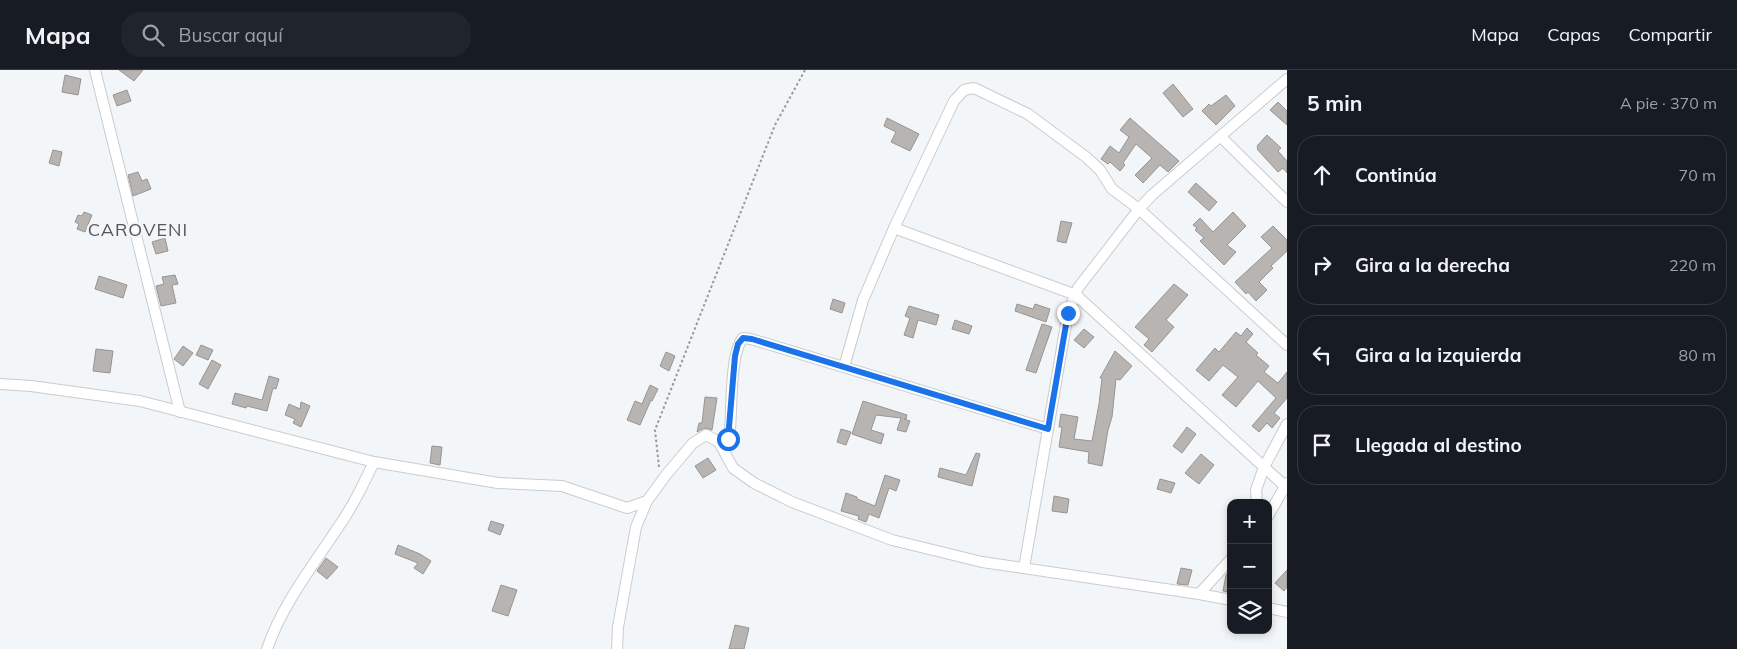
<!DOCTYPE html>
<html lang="es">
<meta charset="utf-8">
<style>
:root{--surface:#171b24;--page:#20242c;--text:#f1f3f6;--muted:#9ea1a6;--line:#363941}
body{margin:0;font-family:Mulish,sans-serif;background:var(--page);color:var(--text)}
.controls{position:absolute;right:15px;bottom:15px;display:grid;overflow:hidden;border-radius:10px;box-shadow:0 2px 8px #0003}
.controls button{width:45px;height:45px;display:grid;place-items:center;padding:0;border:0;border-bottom:1px solid var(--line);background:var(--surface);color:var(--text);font:25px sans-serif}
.stop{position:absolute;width:15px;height:15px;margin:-11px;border:4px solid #1a73e8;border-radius:50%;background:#fff}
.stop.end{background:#1a73e8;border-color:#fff;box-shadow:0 1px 5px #0008}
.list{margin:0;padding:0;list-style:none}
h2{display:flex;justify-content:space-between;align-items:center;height:65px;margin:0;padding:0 20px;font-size:21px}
h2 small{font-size:16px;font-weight:400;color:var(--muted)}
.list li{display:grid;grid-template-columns:32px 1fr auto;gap:15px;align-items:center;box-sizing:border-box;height:80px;margin:0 10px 10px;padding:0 10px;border:1px solid var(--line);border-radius:20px}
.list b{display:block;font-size:19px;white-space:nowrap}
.list em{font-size:16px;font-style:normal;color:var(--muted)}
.icon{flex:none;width:28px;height:28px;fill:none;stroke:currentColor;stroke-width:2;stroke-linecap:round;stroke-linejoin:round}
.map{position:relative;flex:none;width:1287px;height:579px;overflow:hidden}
header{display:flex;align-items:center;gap:30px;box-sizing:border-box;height:70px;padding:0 25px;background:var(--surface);border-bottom:1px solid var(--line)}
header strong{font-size:24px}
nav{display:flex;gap:28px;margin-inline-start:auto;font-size:18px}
.search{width:350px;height:45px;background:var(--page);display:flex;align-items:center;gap:12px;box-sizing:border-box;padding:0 18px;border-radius:20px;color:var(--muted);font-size:19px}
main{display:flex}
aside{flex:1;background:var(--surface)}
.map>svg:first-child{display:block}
</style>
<header>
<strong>Mapa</strong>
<div class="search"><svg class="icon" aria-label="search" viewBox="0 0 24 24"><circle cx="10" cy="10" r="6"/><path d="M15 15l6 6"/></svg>Buscar aquí</div>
<nav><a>Mapa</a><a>Capas</a><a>Compartir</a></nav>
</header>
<main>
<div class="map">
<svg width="1287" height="579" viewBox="0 0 1287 579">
<rect width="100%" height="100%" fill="#f3f6f9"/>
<g fill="#b8b4b2" stroke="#979492">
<path d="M119 0H143L134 11Z"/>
<path d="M65 5 81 9 78 25 62 22Z"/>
<path d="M1173 14 1193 39 1183 47 1163 23Z"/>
<path d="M127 20 131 31 117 36 113 25Z"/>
<path d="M1226 25 1235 36 1216 55 1202 41 1209 34 1211 36Z"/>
<path d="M1278 32 1287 41V55L1270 40Z"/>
<path d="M887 48 919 64 910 81 891 72 896 62 884 56Z"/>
<path d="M1130 48 1179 91 1168 102 1160 95 1143 113 1135 105 1152 88 1136 74 1123 93 1125 95 1120 101 1110 92 1108 94 1101 89 1110 76 1119 83 1129 67 1120 60Z"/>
<path d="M1267 65 1281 78 1278 81 1287 91V103L1283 98 1278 102 1257 79 1258 78 1257 76Z"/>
<path d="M53 80 62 82 59 96 49 93Z"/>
<path d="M138 102 142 111 147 109 151 119 133 126 128 105Z"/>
<path d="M1196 113 1217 132 1209 141 1188 122Z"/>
<path d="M84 142 92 145 85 162 77 159 79 154 75 152 78 145 82 146Z"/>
<path d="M1233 142 1246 156 1227 175 1236 182 1224 195 1200 171 1204 168 1195 160 1197 158 1193 155 1200 148 1213 162Z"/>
<path d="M1061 151 1072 153 1066 173 1057 171Z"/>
<path d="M1273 156 1287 170V181L1271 196 1273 198 1259 212 1267 220 1256 231 1248 222 1246 224 1235 212 1272 178 1261 167Z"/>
<path d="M165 168 168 181 156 184 152 172Z"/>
<path d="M175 205 178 214 172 215 176 233 161 236 156 216 164 214 162 207Z"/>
<path d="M99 206 127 215 123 228 95 219Z"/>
<path d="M1174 214 1188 225 1166 250 1174 257 1152 282 1144 275 1149 269 1135 257Z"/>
<path d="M833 229 845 233 842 243 830 239Z"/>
<path d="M1017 234 1033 239 1035 234 1050 239 1046 252 1015 241Z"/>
<path d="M909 236 939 245 936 255 918 250 913 268 904 265 910 248 905 246Z"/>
<path d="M955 250 972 256 969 264 952 259Z"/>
<path d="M1042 254 1052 257 1036 303 1026 300Z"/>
<path d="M1247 258 1253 264 1246 272 1258 283 1256 285 1269 296 1264 302 1278 313 1287 302V328L1274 343 1280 348 1272 358 1267 353 1259 362 1252 356 1276 328 1258 311 1236 337 1222 325 1238 307 1223 295 1209 311 1196 300 1215 278 1219 282 1236 262 1241 266Z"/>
<path d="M1084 259 1094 267 1084 278 1074 270Z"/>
<path d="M201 275 213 280 208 290 196 285Z"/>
<path d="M183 276 193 283 183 296 174 289Z"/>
<path d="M96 279 113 281 110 303 93 301Z"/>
<path d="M1115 281 1132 296 1120 310 1116 309 1112 347 1108 360 1102 396 1088 393 1089 382 1059 377 1062 357H1059L1061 344 1078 347 1074 369 1092 371 1099 334 1102 308H1100Z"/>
<path d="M666 282 675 286 669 301 660 296Z"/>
<path d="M212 290 221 295 208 319 199 314Z"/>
<path d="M269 306 279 309 276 319 273 318 267 341 247 336 246 338 232 334 235 323 262 330Z"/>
<path d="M650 315 658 319 652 331 651 330 640 355 627 350 635 331 642 334Z"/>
<path d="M705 327 717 328 712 360 705 358 697 362 699 353H702Z"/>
<path d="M863 331 907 345 906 349H904L910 351 906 362 897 360 901 348 876 345 871 360 884 364 881 374 852 364Z"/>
<path d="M301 332 310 336 301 357 293 353 295 349 285 345 289 334 300 339Z"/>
<path d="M1187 357 1196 364 1182 383 1173 376Z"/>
<path d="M841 359 851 362 846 375 837 372Z"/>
<path d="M432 376 442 377 440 395 430 393Z"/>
<path d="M976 383 980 384 972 416 938 407 940 398 966 405Z"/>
<path d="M1201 384 1214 395 1199 414 1185 403Z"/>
<path d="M708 388 716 400 703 408 695 396Z"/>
<path d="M885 405 900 410 896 421 889 418 879 448 869 444 866 452 858 449 859 446 841 441 846 423 857 427V429L875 436Z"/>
<path d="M1160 409 1175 413 1171 423 1157 419Z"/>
<path d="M1054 426 1069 429 1067 443 1052 441Z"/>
<path d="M491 451 504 455 500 465 488 460Z"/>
<path d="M398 475 420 484 431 491 423 504 414 498 418 493 395 484Z"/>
<path d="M326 488 338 497 327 509 317 501Z"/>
<path d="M1181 498 1192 500 1188 515 1177 514Z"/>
<path d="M1231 500V523L1223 521 1226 505Z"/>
<path d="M1287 500V517L1284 521 1275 513Z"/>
<path d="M501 515 517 520 508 546 492 541Z"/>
<path d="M735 555 749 558 744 579H729Z"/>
</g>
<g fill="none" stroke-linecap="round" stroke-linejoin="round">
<defs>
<g id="street">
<path d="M95 0 180 342"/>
<path d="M1221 67 1287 132"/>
<path d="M894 158 1076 225 1287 418"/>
<path d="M844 297 863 230 894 158 954 31 964 20 974 18 1028 44 1086 87 1100 100 1112 119 1139 139 1287 275"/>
<path d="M0 314 31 316 140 331 374 392 498 413 562 416 627 438 647 431 666 405 693 373 706 365 719 372 733 398 754 413 792 432 892 470 982 492 1199 524 1231 530"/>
<path d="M721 376 728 369 730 359C732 338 730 283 743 268L751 269 1048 359"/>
<path d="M1257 433 1256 420 1264 397 1287 354"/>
<path d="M1268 446 1287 413"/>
<path d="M1024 498 1068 243 1078 218 1139 139 1152 125 1287 9"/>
<path d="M1199 524 1231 489"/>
<path d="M1268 538 1287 542"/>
<path d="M267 579C282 535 312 497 337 459 352 438 363 415 374 392"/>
<path d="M617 579 618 557 636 457 647 431"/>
</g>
</defs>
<use href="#street" stroke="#c9cccf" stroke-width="12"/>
<path stroke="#97999b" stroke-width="2" stroke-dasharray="2.5 2.5" stroke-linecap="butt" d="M659 397 655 360 775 55 805 0"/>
<use href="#street" stroke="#fff" stroke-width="10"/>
</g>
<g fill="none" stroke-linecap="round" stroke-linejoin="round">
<path stroke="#1a73e8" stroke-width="6" d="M728 369 735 286 738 274 743 268 752 269 1048 359 1068 243"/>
</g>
<g text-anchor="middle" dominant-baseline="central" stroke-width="4.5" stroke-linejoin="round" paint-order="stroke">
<g font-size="18" letter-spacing="1" fill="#55575a" stroke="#f3f6f9">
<text x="138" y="159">CAROVENI</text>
</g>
</g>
</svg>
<div class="controls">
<button>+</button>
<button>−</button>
<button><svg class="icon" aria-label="layers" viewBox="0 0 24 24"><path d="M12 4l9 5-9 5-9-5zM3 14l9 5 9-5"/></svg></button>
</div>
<div class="stop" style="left:728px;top:369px"></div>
<div class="stop end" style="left:1068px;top:243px"></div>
</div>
<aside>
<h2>5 min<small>A pie · 370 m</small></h2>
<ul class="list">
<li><svg class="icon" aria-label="ahead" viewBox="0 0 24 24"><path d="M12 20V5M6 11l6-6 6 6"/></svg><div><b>Continúa</b></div><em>70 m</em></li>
<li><svg class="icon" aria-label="right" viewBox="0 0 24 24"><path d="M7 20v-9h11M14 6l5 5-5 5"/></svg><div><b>Gira a la derecha</b></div><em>220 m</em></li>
<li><svg class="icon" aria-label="left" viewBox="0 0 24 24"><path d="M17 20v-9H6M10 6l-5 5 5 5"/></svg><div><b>Gira a la izquierda</b></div><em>80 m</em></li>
<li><svg class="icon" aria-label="arrive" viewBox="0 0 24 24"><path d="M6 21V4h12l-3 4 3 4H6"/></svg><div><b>Llegada al destino</b></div></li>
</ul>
</aside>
</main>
